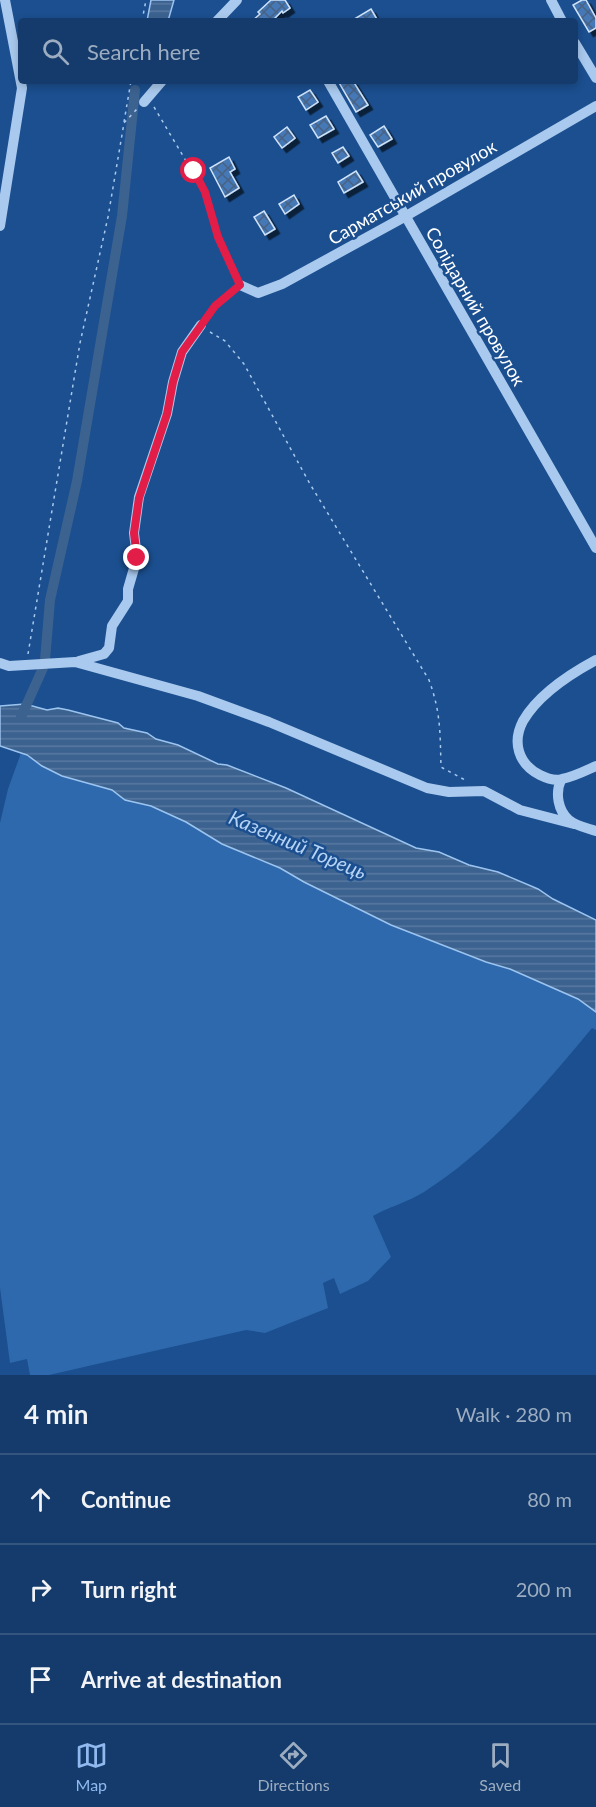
<!DOCTYPE html>
<meta charset="utf-8">
<style>
:root{--surface:#143b6b;--page:#1d4271;--text:#f1f3f6;--muted:#9dadc1;--line:#33557e;--accent:#90b9f0}
body{margin:0;font-family:Lato,sans-serif;background:var(--page);color:var(--text)}
.stop{position:absolute;width:18px;height:18px;margin:-14px;border:4px solid #e11d48;border-radius:50%;background:#fff}
.stop.end{background:#e11d48;border-color:#fff;box-shadow:0 2px 6px #0008}
.list{margin:0;padding:0;list-style:none}
h2{display:flex;justify-content:space-between;align-items:center;height:78px;margin:0;padding:0 24px;font-size:26px}
h2 small{font-size:20px;font-weight:400;color:var(--muted)}
.list li{display:grid;grid-template-columns:39px 1fr auto;gap:18px;align-items:center;box-sizing:border-box;height:90px;padding:0 24px;border-top:2px solid var(--line)}
.list b{display:block;font-size:22px;white-space:nowrap}
.list em{font-size:20px;font-style:normal;color:var(--muted)}
.icon{flex:none;width:33px;height:33px;fill:none;stroke:currentColor;stroke-width:2;stroke-linecap:round;stroke-linejoin:round}
.map{position:relative;flex:none;width:596px;height:1375px;overflow:hidden}
.search{position:absolute;background:var(--surface);box-shadow:0 3px 9px #0003;left:18px;right:18px;top:18px;height:66px;display:flex;align-items:center;gap:15px;box-sizing:border-box;padding:0 21px;border-radius:6px;color:var(--muted);font-size:22px}
.sheet{height:348px;background:var(--surface)}
nav{display:flex;justify-content:space-around;align-items:center;box-sizing:border-box;height:84px;border-top:2px solid var(--line);background:var(--surface);font-size:16px;color:var(--muted)}
nav a{display:grid;justify-items:center;gap:3px}
nav .on{color:var(--accent)}
.map>svg:first-child{display:block}
</style>
<div class="map">
<svg width="596" height="1375" viewBox="0 0 596 1375">
<defs>
<pattern id="water-rules" width="6" height="5" patternUnits="userSpaceOnUse" patternTransform="scale(1.5)"><rect width="6" height="5" fill="#3c6290"/><path d="M0 2.5h6" fill="none" stroke="#597aa1"/></pattern>
<pattern id="building-cross-hatch" width="8" height="8" patternUnits="userSpaceOnUse" patternTransform="scale(1.5)"><rect width="8" height="8" fill="#4478b7"/><path d="M0 0l8 8M0 8l8-8" fill="none" stroke="#486282"/></pattern>
<filter id="shadow"><feDropShadow dx="4.5" dy="4.5" stdDeviation="0" flood-color="#0009"/></filter>
</defs>
<rect width="100%" height="100%" fill="#1b4f8f"/>
<path fill="#2e69ad" d="M21 753 62 776 112 790 125 800 151 806 186 822 222 844 280 868 304 882 391 925 485 962 510 969 578 999 596 1012V1030L592 1028C543 1087 489 1151 424 1192 408 1202 389 1207 373 1216L391 1257 368 1281 340 1294 334 1278 323 1283 328 1308 265 1333 246 1330 49 1375H30L27 1359 10 1363 0 1288V823L8 789Z"/>
<g fill="url(#water-rules)" stroke="#9cc4f0" stroke-width="1.5">
<path d="M151 0H174L168 21H147Z"/>
<path d="M25 704 47 710 58 708 68 710 118 723 124 728 147 733 156 739 178 745 218 764 227 765 286 788 416 848 439 852 469 865 498 872 538 889 553 899 596 920V1012L578 999 510 969 486 962 391 925 304 882 280 868 222 844 186 822 151 806 125 800 112 790 62 776 42 766 27 755 0 746V706Z"/>
</g>
<g fill="none" stroke-linecap="round" stroke-linejoin="round">
<g stroke="#3c6290" stroke-width="10">
<path d="M45 660 50 600 77 481 122 216 135 90"/>
<path d="M21 717 43 668"/>
</g>
</g>
<g fill="url(#building-cross-hatch)" stroke="#cfe3fa" stroke-width="1.5" filter="url(#shadow)">
<path d="M271 0H285L290 8 283 13 282 11 272 21H252L260 14 258 12Z"/>
<path d="M582 0H586L596 18V28L589 32 573 5Z"/>
<path d="M371 9 378 21H351Z"/>
<path d="M338 81H353L368 105 356 112Z"/>
<path d="M310 90 318 102 306 110 298 97Z"/>
<path d="M326 116 334 129 318 138 310 125Z"/>
<path d="M384 126 392 139 378 147 370 135Z"/>
<path d="M287 127 295 138 282 148 274 137Z"/>
<path d="M343 147 349 156 338 163 332 153Z"/>
<path d="M229 157 235 169 230 172 239 188 225 197 210 168Z"/>
<path d="M356 171 363 182 344 193 338 182Z"/>
<path d="M294 195 299 204 285 214 279 204Z"/>
<path d="M264 211 275 229 265 235 254 217Z"/>
</g>
<g fill="none" stroke-linecap="round" stroke-linejoin="round">
<g stroke="#a9c9ee" stroke-width="1.5" stroke-dasharray="3 4.5" stroke-linecap="butt">
<path d="M142 21 146 0"/>
<path d="M154 107 205 193 218 237 236 274"/>
<path d="M124 122 131 81"/>
<path d="M207 316 231 292"/>
<path d="M210 332 225 341 244 364 310 484 429 680C441 713 440 733 441 767L465 780"/>
<path d="M28 654 80 343 108 217 124 123 137 109"/>
</g>
<g stroke="#a9c9ee" stroke-width="10">
<path d="M551 0 562 21"/>
<path d="M217 21 237 0"/>
<path d="M575 43 596 78"/>
<path d="M328 81 596 548"/>
<path d="M144 102 162 81"/>
<path d="M0 226 22 88 5 0"/>
<path d="M240 285 258 293 282 284 406 216 596 106"/>
<path d="M596 660C570 674 538 695 523 721 512 742 518 764 540 775 546 778 555 781 562 779 573 777 585 771 596 766"/>
<path d="M79 661 104 654 109 648 112 626 128 601V589L137 558 134 533 139 497 167 414 173 382 182 352 201 325"/>
<path d="M0 663 9 666 75 662 198 696 269 722 427 788 449 792 484 791 520 810 574 824"/>
<path d="M561 780C555 793 558 811 569 820 576 826 587 828 596 831"/>
</g>
</g>
<g fill="none" stroke-linecap="round" stroke-linejoin="round">
<path stroke="#e11d48" stroke-width="8" d="M137 558 134 533 139 498 167 414 173 382 182 352 215 306 240 285 218 237 205 192 194 171"/>
</g>
<g text-anchor="middle" dominant-baseline="central" stroke-width="5" stroke-linejoin="round" paint-order="stroke">
<g font-size="18" fill="#fff" stroke="#1b4f8f">
<text transform="translate(412 192) rotate(-30)">Сарматський провулок</text>
<text transform="translate(476 306) rotate(60)">Солідарний провулок</text>
</g>
<g font-size="20" font-style="italic" fill="#b5d3f5" stroke="#1b4f8f">
<text transform="translate(298 844) rotate(23)">Казенний Торець</text>
</g>
</g>
</svg>
<div class="stop" style="left:194px;top:171px"></div>
<div class="stop end" style="left:137px;top:558px"></div>
<div class="search"><svg class="icon" aria-label="search" viewBox="0 0 24 24"><circle cx="10" cy="10" r="6"/><path d="M15 15l6 6"/></svg>Search here</div>
</div>
<section class="sheet">
<h2>4 min<small>Walk · 280 m</small></h2>
<ul class="list">
<li><svg class="icon" aria-label="ahead" viewBox="0 0 24 24"><path d="M12 20V5M6 11l6-6 6 6"/></svg><div><b>Continue</b></div><em>80 m</em></li>
<li><svg class="icon" aria-label="right" viewBox="0 0 24 24"><path d="M7 20v-9h11M14 6l5 5-5 5"/></svg><div><b>Turn right</b></div><em>200 m</em></li>
<li><svg class="icon" aria-label="arrive" viewBox="0 0 24 24"><path d="M6 21V4h12l-3 4 3 4H6"/></svg><div><b>Arrive at destination</b></div></li>
</ul>
</section>
<nav>
<a class="on"><svg class="icon" aria-label="map" viewBox="0 0 24 24"><path d="M3 6l6-2 6 2 6-2v14l-6 2-6-2-6 2zM9 4v14M15 6v14"/></svg>Map</a>
<a><svg class="icon" aria-label="directions" viewBox="0 0 24 24"><path d="M12 3l9 9-9 9-9-9zM9 14v-3h6M13 9l2 2-2 2"/></svg>Directions</a>
<a><svg class="icon" aria-label="saved" viewBox="0 0 24 24"><path d="M7 4h10v16l-5-4-5 4z"/></svg>Saved</a>
</nav>
